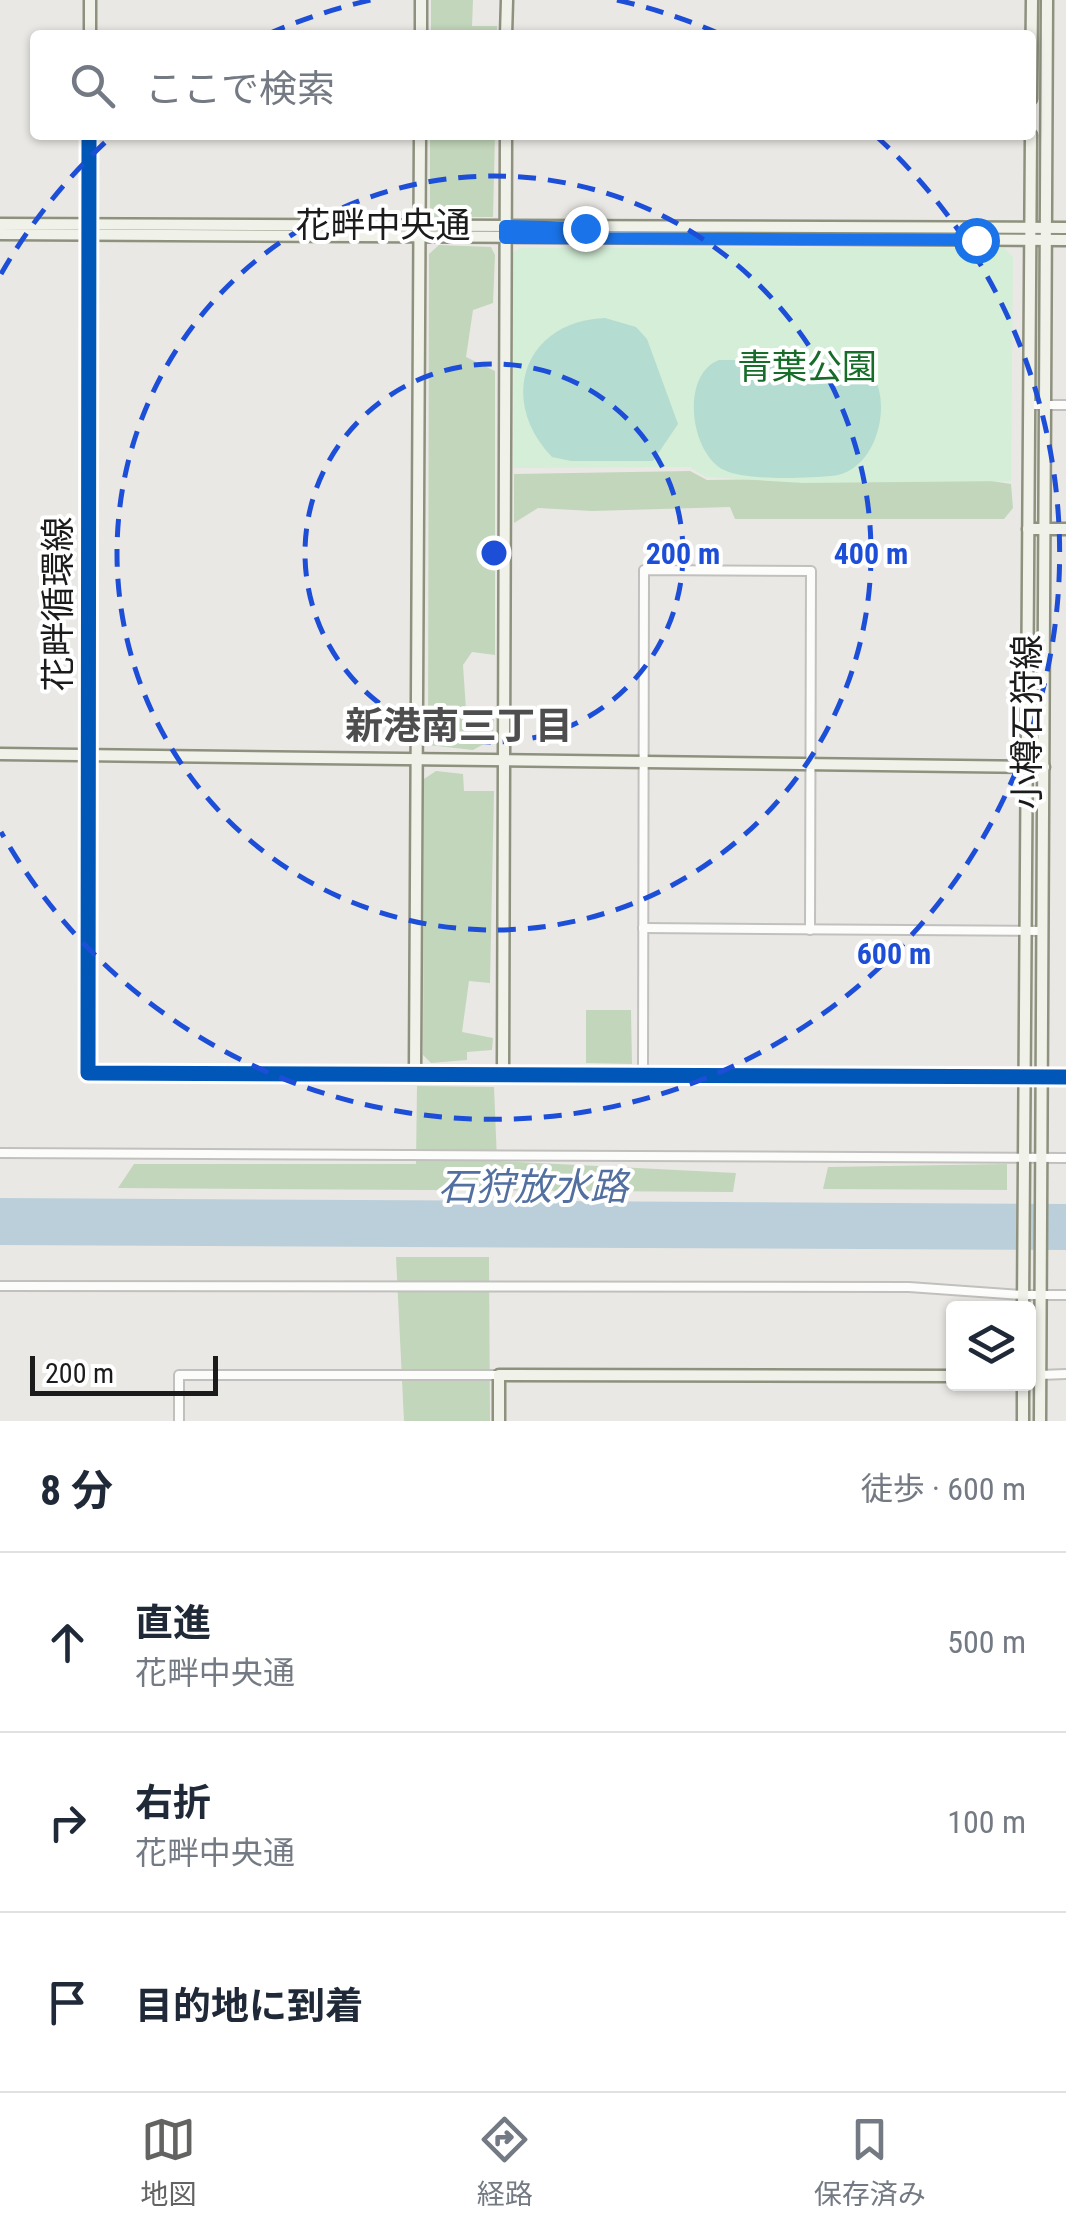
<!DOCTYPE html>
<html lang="ja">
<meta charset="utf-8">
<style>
:root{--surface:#fff;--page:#f6f6f7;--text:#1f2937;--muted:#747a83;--line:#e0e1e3;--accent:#636361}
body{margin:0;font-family:"Roboto Condensed","Noto Sans JP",sans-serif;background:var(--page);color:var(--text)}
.controls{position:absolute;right:30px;bottom:30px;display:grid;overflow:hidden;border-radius:10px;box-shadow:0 2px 8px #0004}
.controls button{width:90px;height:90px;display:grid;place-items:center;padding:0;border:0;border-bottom:2px solid var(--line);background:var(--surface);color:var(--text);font:50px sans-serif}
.scale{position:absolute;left:30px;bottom:25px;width:188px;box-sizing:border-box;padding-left:10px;border:5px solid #1b1b1b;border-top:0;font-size:28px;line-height:35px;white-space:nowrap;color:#1b1b1b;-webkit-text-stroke:8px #fff;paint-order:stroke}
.stop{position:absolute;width:30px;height:30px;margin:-22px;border:8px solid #1a73e8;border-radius:50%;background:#fff}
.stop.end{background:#1a73e8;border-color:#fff;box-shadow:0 2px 10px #0008}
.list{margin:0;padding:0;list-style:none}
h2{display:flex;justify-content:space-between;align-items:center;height:130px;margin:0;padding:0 40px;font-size:42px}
h2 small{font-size:32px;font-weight:400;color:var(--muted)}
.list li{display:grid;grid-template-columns:65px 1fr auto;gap:30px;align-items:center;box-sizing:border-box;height:180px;padding:0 40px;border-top:2px solid var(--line)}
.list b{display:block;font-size:38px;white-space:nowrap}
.list p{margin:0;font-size:32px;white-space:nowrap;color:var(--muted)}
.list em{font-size:32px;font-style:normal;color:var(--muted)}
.icon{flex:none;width:55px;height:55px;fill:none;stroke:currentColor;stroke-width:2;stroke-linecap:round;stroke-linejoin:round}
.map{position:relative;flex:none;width:1066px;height:1421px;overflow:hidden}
.search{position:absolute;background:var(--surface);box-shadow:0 2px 8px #0004;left:30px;right:30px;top:30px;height:110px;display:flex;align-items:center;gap:25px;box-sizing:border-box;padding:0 35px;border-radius:10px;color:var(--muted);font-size:38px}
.sheet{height:670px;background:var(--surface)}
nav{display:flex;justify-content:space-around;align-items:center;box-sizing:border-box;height:140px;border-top:2px solid var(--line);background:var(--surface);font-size:28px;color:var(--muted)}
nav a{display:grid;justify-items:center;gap:5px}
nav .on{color:var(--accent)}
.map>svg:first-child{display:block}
</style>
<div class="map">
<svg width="1066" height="1421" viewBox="0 0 1066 1421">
<rect width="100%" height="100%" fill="#eae8e4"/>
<g fill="#c2d6bb">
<path d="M431 0H473L472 26H497V35H431Z"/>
<path d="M430 135H495L493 217H430Z"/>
<path d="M439 245 491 247 495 255 493 303 473 310 466 357 495 371V655L472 652 463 665 466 710 494 709 493 739 473 750 428 745 429 254Z"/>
<path d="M690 471 707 480 965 477 1011 484 1013 508 1004 519H735L730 507 592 511 538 508 514 523V474Z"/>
<path d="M436 771 463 774 464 791H494L490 983 469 981 462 1032 493 1038 492 1050 467 1052V1060L431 1063 423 1055 424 779Z"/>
<path d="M586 1010H631L632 1064 586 1063Z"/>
<path d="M417 1086 494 1087 497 1161 736 1173 733 1192 118 1188 134 1164H416Z"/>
<path d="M1007 1164V1190L823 1189 828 1167Z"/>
<path d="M396 1257H489L490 1421H404Z"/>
</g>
<path fill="#d4eed7" d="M520 248H1004L1013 257 1011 481 803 483 706 477 690 467 514 468 513 253Z"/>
<g fill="#b4dcd0">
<path d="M605 318 636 327 647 339 678 424 653 461H571L552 457C497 400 524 321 605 318Z"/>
<path d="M719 360H853C899 372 886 472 831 476 806 478 746 481 724 470 690 453 680 375 719 360Z"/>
</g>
<path fill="#bacfda" d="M0 1198 1066 1204V1250L0 1245Z"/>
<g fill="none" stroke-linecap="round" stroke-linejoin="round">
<defs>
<g id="street">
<path d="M1029 405H1066"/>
<path d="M643 928 1042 931"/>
<path d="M643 1074 644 570 811 571 810 930"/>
<path d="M1041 1077H1066"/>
<path d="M0 1153 1066 1158"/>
<path d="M0 1286 909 1287 1023 1295H1066"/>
<path d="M1040 1375 1066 1374"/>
<path d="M179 1421V1375H499"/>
</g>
<g id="secondary">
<path d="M90 35V0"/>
<path d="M421 35V0"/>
<path d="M506 35 507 0"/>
<path d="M1031 99 1032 0"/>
<path d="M89 135 88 1073 1041 1077"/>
<path d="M0 224 1066 228"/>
<path d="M0 234 1066 240"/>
<path d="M1028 529H1066"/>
<path d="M0 754 1044 767"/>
<path d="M415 1072 420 135"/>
<path d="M503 1073 506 135"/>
<path d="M1023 1308 1031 135"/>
<path d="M499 1421V1375L954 1376"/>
<path d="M1023 1421V1384"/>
<path d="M1040 1421 1047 0"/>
</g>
</defs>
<use href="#street" stroke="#c1c0be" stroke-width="12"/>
<use href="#secondary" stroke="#8e917e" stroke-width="15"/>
<use href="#street" stroke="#fcfcfb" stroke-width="8"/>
<use href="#secondary" stroke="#f0f1e9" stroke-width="10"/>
<defs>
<path id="cycleway" d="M89 135 88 1073 1066 1077"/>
</defs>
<use href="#cycleway" stroke="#fff" stroke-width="21"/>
<use href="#cycleway" stroke="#0057b8" stroke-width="15"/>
</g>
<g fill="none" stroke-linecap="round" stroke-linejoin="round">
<path stroke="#1a73e8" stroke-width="12" d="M585 228 505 226V238L976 240"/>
</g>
<g fill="none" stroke="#1d4ed8" stroke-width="5" stroke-dasharray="18 12">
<circle cx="494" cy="553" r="189"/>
<circle cx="494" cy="553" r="377"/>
<path d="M1 274A566 566 0 0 1 112 136M268 34A566 566 0 0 1 371 0M617 0A566 566 0 0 1 720 34M876 136A566 566 0 1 1 1 832"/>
</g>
<g text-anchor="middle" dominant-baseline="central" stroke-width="8" stroke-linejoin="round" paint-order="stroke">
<g font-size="35" fill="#1b1b1b" stroke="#fff">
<text x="383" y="225">花畔中央通</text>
<text transform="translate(58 604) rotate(-90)">花畔循環線</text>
<text transform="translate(1027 722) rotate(-90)">小樽石狩線</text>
</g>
<g font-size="35" fill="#166c28" stroke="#fff">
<text x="807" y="367">青葉公園</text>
</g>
<g font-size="38" font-weight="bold" fill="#4e4e4e" stroke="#fff">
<text x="459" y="726">新港南三丁目</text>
</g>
<g font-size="38" font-style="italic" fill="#536fa0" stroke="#fff">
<text x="533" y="1187">石狩放水路</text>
</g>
</g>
<circle cx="494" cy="553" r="15" fill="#1d4ed8" stroke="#fff" stroke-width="5"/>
<g font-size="30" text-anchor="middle" font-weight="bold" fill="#1d4ed8" stroke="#fff" stroke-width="8" stroke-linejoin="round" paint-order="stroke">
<text x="683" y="564">200 m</text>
<text x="871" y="564">400 m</text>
<text x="894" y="964">600 m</text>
</g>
</svg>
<div class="controls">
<button><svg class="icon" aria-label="layers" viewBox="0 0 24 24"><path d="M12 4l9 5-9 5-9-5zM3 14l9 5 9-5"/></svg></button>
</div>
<div class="scale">200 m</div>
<div class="stop" style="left:976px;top:240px"></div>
<div class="stop end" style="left:585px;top:228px"></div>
<div class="search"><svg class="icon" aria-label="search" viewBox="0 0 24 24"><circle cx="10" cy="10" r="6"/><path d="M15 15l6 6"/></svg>ここで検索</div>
</div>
<section class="sheet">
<h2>8 分<small>徒歩 · 600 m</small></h2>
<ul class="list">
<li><svg class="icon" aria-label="ahead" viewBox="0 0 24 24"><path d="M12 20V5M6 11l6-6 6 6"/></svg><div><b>直進</b><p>花畔中央通</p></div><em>500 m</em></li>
<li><svg class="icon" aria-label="right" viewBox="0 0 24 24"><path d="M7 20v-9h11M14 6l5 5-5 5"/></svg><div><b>右折</b><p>花畔中央通</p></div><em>100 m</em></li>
<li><svg class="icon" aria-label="arrive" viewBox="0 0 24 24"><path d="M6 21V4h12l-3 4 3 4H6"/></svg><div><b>目的地に到着</b></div></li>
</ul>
</section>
<nav>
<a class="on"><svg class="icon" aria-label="map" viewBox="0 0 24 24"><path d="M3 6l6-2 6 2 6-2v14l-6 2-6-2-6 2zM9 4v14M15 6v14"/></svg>地図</a>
<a><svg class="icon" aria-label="directions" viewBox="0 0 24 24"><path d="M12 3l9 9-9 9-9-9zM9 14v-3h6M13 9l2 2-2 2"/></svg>経路</a>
<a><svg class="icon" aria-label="saved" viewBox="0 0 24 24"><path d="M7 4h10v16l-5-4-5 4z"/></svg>保存済み</a>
</nav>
